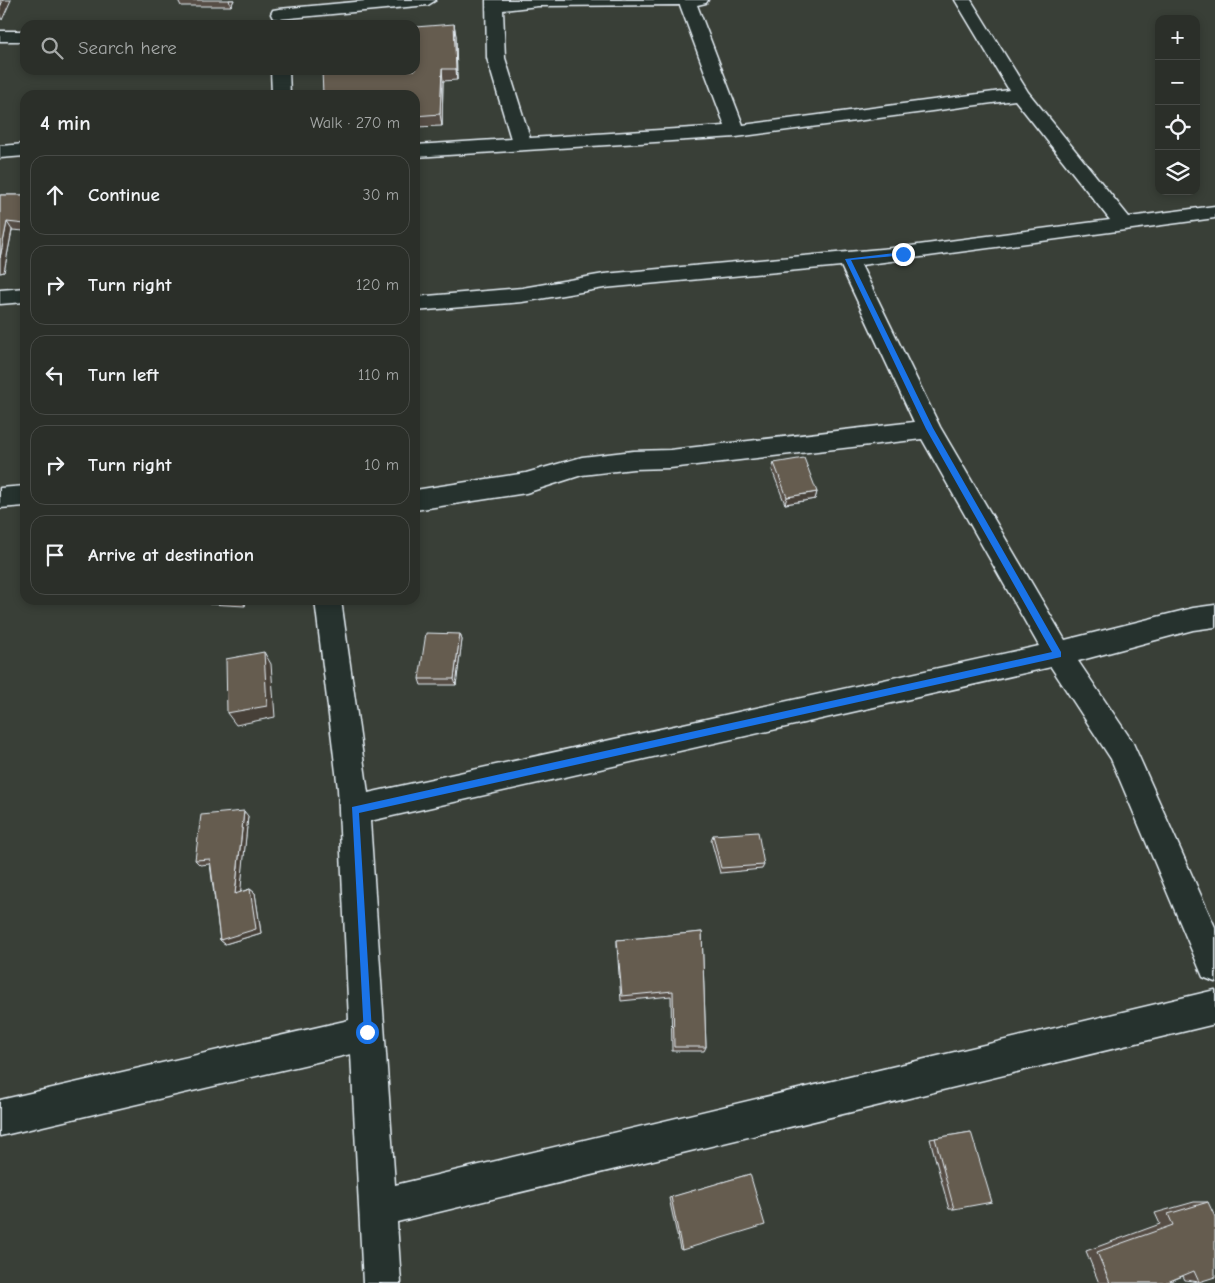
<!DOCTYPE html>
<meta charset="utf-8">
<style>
:root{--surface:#2b2f29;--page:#333731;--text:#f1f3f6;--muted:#a6a9a8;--line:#474a46}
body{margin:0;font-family:"Comic Neue",sans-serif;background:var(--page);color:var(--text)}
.controls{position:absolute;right:15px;top:15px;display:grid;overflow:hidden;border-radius:10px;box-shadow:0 2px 8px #0003}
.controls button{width:45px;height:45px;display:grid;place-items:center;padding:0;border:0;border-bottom:1px solid var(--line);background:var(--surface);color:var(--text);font:25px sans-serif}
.stop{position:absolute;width:15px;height:15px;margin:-11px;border:4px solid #1a73e8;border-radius:50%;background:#fff}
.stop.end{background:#1a73e8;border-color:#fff;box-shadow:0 1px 5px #0008}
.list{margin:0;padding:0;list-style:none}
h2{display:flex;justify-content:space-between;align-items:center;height:65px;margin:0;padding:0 20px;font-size:21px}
h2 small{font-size:16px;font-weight:400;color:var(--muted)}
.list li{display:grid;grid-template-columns:32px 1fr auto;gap:15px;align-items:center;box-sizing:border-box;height:80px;margin:0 10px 10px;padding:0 10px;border:1px solid var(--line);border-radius:15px}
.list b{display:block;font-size:19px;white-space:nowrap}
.list em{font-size:16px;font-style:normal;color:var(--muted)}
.icon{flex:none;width:28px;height:28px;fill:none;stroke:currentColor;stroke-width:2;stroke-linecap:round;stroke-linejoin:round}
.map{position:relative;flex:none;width:1215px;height:1283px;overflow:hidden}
.search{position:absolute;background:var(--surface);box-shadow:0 2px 8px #0003;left:20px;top:20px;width:400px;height:55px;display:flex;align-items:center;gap:12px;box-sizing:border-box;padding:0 18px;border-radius:15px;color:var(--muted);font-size:19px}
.panel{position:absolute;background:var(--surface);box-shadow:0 2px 8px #0003;left:20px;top:90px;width:400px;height:515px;border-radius:15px}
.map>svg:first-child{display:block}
</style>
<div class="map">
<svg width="1215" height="1283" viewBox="0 0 1215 1283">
<rect width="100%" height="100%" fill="#393f37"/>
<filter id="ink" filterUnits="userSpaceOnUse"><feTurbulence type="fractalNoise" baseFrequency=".02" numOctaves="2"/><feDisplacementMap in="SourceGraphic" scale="10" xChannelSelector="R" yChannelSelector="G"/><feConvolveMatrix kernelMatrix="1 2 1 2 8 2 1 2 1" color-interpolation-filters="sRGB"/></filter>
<g filter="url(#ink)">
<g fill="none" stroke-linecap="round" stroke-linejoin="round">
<defs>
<g id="minor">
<path d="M376 0H436L428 5 279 19 273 18 271 14 273 10 279 9Z"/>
<path d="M486 0H708L706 3 697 5 743 125 1009 90 955 0H971L1028 92 1129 217 1215 206V218L861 265 940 427 1065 640 1193 608 1215 605V627L1193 630 1078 661 1132 741 1215 927V982L1203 977 1111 759 1051 667 370 821 395 1185 1215 990V1024L397 1222 401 1283H363L351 1054 0 1136V1100L349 1020 338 789 315 600H341L368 793 1039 646 922 439 670 468 633 469 582 475 526 493 415 510V490L526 473 582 457 633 451 670 450 914 422 841 266 604 288 522 302 415 311V297L522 288 604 274 903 247 1110 220 1015 100 736 137 415 157V145L511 139 487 58ZM680 5 725 126 530 138 505 58 503 10 538 6Z"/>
<rect x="0" y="31" width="25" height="10"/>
<path d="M271 70H289L290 95H272Z"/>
<path d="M25 144V156L0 158V146Z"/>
<path d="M25 288V302L0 304V290Z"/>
<path d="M25 486V506L0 508V488Z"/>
</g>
</defs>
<use href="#minor" stroke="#e8f1f8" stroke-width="3"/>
<use href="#minor" fill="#26332d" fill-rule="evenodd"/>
</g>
<g fill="#574e44" stroke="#e8f1f8">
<path d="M178 0H234L231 6H181Z"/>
<path d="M454 24 456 36 457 80 443 81 442 126 415 127V95Z"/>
<path d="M0 195H25V231L12 230 4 272 0 273Z"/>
<path d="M774 463 817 492 815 499 785 504 772 470Z"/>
<path d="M206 600H246L245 606 209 604Z"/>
<path d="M460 634 462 640 456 685H421L419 679Z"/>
<path d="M248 816 240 892 250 889 255 893 261 933 225 944 220 940 210 864 200 865 195 860Z"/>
<path d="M713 835 764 865 762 869 720 873 711 840Z"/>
<path d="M702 932 706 1047 704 1051H672L671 996 621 1001 617 946V940Z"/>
<path d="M971 1132 954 1209H949L930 1139Z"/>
<path d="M750 1174 682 1250 680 1249 669 1198Z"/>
<path d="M1194 1202H1208L1199 1282 1185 1280 1183 1276 1165 1283H1099L1086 1251 1160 1224 1155 1213Z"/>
</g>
<g fill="#474037" stroke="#e8f1f8">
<path d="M3 0H11L2 20 0 16V7Z"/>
<path d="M229 0H234L231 6Z"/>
<path d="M454 24 456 36 457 80 456 69Z"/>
<path d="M442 69 443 81 442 126 440 114Z"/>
<path d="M7 222 12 230 4 272 0 273V258Z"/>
<path d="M817 492 815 499 785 504 787 497Z"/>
<path d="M242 600H246L245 606Z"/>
<path d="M460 634 462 640 456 685 454 679Z"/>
<path d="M264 652 271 664 275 717 236 725 227 713Z"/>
<path d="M244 811 248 816 240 898 235 894Z"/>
<path d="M250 889 255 893 261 933 225 944 220 940Z"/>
</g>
<g fill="#655b4f" stroke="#e8f1f8">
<path d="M0 0H3L0 7Z"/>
<path d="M454 24 456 69H442L440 114 415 116V95H323L322 70H415V27Z"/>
<path d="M0 195H25V224L7 222 0 258Z"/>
<path d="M804 458 817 492 787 497 774 463Z"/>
<path d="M426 633 460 634 454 679H419Z"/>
<path d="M264 652 267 706 227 713 226 659Z"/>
<path d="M244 811 235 894 250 889 256 929 220 940 210 859 195 860 201 815Z"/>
<path d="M758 832 764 865 721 868 713 835Z"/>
<path d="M702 932 706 1047H674L673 991 622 996 617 940Z"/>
<path d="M971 1132 992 1202 954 1209 935 1138Z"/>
<path d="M750 1174 765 1225 682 1250 671 1197Z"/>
<path d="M1208 1202 1215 1217V1277L1199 1282 1194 1271 1165 1283H1110L1097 1252 1173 1225 1168 1214Z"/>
</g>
</g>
<path fill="#1a73e8" d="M903 252 906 255 851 260 933 428 1061 652V657L359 813 372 1032 371 1036H364L352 807 1052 652 926 429 845 259Z"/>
</svg>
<div class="controls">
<button>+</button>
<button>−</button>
<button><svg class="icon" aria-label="locate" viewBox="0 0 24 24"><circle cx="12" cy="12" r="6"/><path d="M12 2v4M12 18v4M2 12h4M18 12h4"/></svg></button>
<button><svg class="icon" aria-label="layers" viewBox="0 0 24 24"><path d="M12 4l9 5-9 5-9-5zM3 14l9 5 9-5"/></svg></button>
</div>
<div class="stop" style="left:367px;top:1032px"></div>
<div class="stop end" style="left:903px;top:254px"></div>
<div class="search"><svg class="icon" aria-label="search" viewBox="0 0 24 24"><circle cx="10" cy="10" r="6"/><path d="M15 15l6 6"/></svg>Search here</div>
<section class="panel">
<h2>4 min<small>Walk · 270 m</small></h2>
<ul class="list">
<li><svg class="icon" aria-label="ahead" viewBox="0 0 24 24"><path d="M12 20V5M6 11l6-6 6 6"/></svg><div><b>Continue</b></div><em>30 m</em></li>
<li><svg class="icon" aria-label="right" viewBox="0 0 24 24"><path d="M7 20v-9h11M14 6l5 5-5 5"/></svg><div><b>Turn right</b></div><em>120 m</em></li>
<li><svg class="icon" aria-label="left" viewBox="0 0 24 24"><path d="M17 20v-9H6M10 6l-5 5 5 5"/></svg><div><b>Turn left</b></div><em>110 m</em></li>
<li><svg class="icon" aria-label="right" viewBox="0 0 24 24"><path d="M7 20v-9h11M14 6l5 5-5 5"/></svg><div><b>Turn right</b></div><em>10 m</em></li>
<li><svg class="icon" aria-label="arrive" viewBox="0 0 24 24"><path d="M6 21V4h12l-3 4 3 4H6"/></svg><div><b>Arrive at destination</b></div></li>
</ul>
</section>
</div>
